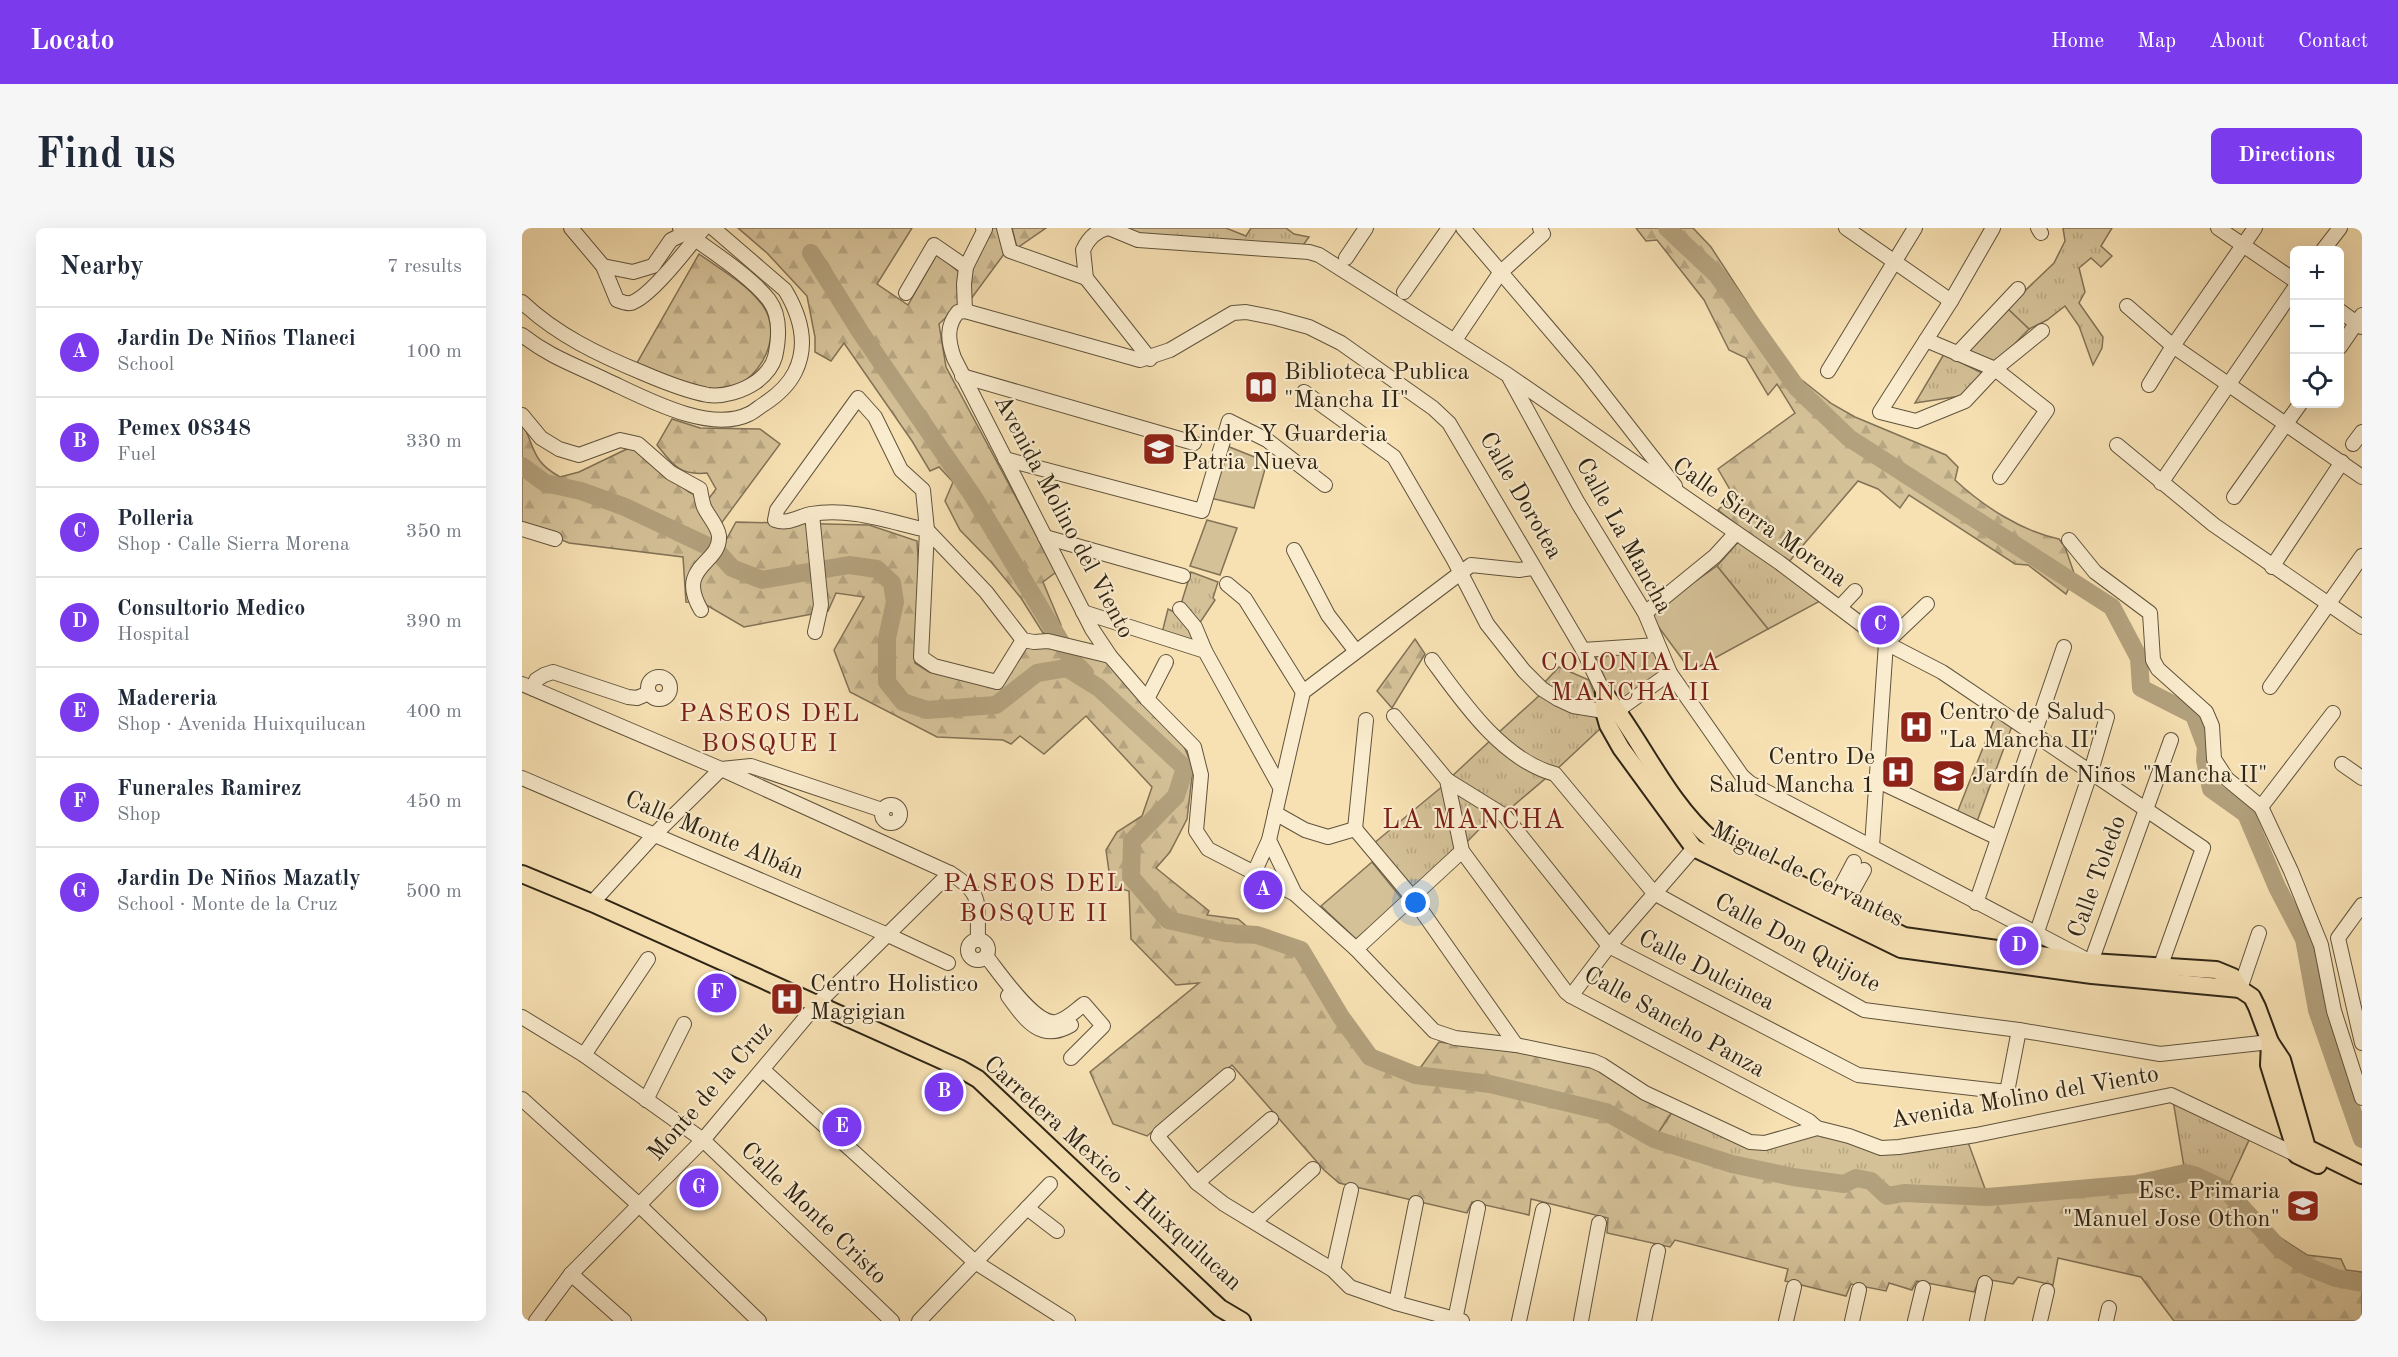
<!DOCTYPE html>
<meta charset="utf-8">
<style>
:root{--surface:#fff;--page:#f6f6f7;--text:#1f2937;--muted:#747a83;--line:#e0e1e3;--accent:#7c3aed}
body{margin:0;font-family:"Old Standard TT",serif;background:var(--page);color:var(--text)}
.controls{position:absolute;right:18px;top:18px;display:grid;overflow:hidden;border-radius:9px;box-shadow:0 6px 24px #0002}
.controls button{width:54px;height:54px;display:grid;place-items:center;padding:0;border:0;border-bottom:2px solid var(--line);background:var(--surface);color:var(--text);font:30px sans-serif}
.you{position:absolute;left:894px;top:675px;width:21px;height:21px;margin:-15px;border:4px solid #fff;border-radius:50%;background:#1a73e8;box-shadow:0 0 0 9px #1a73e833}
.badge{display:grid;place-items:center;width:39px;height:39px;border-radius:50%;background:var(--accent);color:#fff;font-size:20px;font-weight:700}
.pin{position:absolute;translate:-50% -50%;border:3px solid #fff;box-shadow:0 2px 6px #0006}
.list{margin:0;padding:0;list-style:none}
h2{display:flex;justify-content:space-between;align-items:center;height:78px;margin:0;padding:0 24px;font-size:26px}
h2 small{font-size:20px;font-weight:400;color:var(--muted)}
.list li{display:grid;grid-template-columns:39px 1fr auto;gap:18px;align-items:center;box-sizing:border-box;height:90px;padding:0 24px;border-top:2px solid var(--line)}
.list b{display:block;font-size:22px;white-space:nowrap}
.list p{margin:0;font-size:20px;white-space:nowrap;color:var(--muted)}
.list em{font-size:20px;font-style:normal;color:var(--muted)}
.icon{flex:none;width:33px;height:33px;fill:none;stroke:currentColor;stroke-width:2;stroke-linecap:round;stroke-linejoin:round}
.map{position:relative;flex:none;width:1840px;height:1093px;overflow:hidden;border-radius:9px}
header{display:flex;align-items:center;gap:36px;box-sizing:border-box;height:84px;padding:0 30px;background:var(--accent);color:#fff}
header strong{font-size:28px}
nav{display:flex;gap:33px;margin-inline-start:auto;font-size:21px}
.intro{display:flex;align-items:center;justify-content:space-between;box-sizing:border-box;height:144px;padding:0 36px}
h1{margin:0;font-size:42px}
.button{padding:15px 27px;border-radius:9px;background:var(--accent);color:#fff;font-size:21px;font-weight:700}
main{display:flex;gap:36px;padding:0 36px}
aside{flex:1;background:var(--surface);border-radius:9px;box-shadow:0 6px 24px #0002}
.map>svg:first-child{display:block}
</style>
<header>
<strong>Locato</strong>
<nav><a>Home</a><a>Map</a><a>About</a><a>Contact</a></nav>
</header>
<div class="intro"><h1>Find us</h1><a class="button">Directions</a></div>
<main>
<aside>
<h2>Nearby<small>7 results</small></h2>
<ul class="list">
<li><span class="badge">A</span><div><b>Jardin De Niños Tlaneci</b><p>School</p></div><em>100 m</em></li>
<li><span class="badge">B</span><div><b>Pemex 08348</b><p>Fuel</p></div><em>330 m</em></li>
<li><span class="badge">C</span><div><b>Polleria</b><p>Shop · Calle Sierra Morena</p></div><em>350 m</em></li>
<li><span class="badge">D</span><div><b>Consultorio Medico</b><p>Hospital</p></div><em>390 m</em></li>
<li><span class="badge">E</span><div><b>Madereria</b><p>Shop · Avenida Huixquilucan</p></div><em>400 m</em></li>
<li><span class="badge">F</span><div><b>Funerales Ramirez</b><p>Shop</p></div><em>450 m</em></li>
<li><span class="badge">G</span><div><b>Jardin De Niños Mazatly</b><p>School · Monte de la Cruz</p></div><em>500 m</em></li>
</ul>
</aside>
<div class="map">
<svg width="1840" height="1093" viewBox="0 0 1840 1093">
<defs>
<pattern id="grass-tufts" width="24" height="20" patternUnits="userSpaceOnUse" patternTransform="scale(1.5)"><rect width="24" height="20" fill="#d5c198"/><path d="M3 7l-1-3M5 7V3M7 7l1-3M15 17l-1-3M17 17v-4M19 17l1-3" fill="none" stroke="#b7a682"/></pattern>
<pattern id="forest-firs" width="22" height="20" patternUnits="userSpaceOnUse" patternTransform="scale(1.5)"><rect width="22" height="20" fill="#d5c198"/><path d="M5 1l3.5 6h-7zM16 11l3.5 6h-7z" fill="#b7a682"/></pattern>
</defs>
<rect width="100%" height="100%" fill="#f7e1b3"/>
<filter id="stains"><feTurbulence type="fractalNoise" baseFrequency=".00333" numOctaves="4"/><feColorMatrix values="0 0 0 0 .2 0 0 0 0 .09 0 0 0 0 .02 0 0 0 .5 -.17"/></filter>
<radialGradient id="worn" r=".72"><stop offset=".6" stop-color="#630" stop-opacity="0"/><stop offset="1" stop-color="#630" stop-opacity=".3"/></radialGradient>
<g fill="url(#grass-tufts)" stroke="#827256" stroke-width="1.5">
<path d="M594 0H704L724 8 729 0H764L772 6 787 9 779 20 614 8Z"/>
<path d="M1541 0H1590L1579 18 1590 28 1579 39 1569 30 1557 40 1563 64 1557 75 1581 109 1580 120 1571 137 1557 98 1543 78 1525 92 1507 101 1485 80 1532 35 1543 13Z"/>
<path d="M1422 126 1462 146 1439 168 1393 175Z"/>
<path d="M1219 311 1300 372 1246 401 1195 338Z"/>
<path d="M669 344 696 354 691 370 693 372 677 396 659 376Z"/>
<path d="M646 381C663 388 671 401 677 417L640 405Z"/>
<path d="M1132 419 1141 441 1128 454 1098 473 1089 465 1072 425Z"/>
<path d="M1037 439 1067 452 1075 473C1054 476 1039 467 1020 457Z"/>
<path d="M1020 465 1080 488V499L1034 542 1022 540 975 506Z"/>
<path d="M1474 487 1490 498 1453 599 1433 590Z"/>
<path d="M971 510 1003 538 1024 550 984 584 928 550Z"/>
<path d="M922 557 936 622 891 664 851 616Z"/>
<path d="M929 557 975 583 942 617Z"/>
<path d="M1651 872 1728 910 1704 962 1672 947 1663 945Z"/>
<path d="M1152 881 1232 919 1298 905 1363 926 1446 914 1466 969 1382 965 1365 968 1349 953 1334 950 1322 956 1271 949 1210 936 1132 911Z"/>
</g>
<g fill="url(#forest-firs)" stroke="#827256" stroke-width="1.5">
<path d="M216 0H390L355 56 386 77 415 26 437 44 436 78 417 96 424 139 534 344 521 354 539 397 521 405 499 370 470 335 438 302 423 273 431 254 417 239 408 243 390 213 322 115 309 133 293 124V109L285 68 245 25Z"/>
<path d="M465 0H478L485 22 446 75V54Z"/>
<path d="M490 0H524L495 20Z"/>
<path d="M1114 0H1171L1189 19 1271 145 1310 176 1333 189 1424 227 1436 239 1433 252C1461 278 1499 303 1537 311L1543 319 1553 348 1544 366 1506 337 1493 336 1387 267 1378 280 1356 261 1336 253 1265 336 1196 282 1211 267 1196 241 1273 185 1255 156 1246 167 1224 130 1207 122 1182 72 1135 12 1124 13Z"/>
<path d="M177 26C198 41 222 54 238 74 268 109 231 168 188 162 163 159 138 145 115 135Z"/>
<path d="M150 191 178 200 238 201 258 216 192 305 199 321 214 294 347 297 395 313 398 363 393 435 407 444 478 456 501 420 525 418 583 433 661 516 671 540 665 591 648 624 634 640 687 683 685 687 716 691 735 707 779 722 819 789 848 829 893 847 917 814 1018 827 1077 841 1152 881 1132 911 1210 936 1322 956C1343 946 1349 953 1365 968L1382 965 1466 969 1611 956 1663 945 1672 947 1704 962 1748 1003 1785 1027 1819 1031 1824 1042 1840 1044V1093H1652L1619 1049 1536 1030 1531 1057 1496 1049 1491 1056 1458 1050 1452 1064 1395 1053 1390 1062 1367 1055 1364 1063 1329 1056 1324 1068 1263 1053 1266 1041 1153 1012 1148 1019 1085 1005 1086 990 1009 971 1007 987 950 974 945 985 817 955 802 942 710 837 625 908 591 896 568 844 677 755 654 757 609 711 607 663 589 658 584 622 595 604 620 588 630 559 564 488 522 526 498 508 489 516 481 512 415 509 328 464 312 422 342 369 314 365 306 383 222 399 181 375 164 374 161 329 47 315 0 295V194C13 219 9 233 38 249L57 244 109 219 167 264 185 273 194 261 185 245C158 248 151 237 135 217Z"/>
<path d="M893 411 903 426 870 480 855 463Z"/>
</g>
<g fill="#d5c198" stroke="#827256" stroke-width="1.5">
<path d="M1485 80 1507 101 1472 137 1443 126Z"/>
<path d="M705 218 745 234 732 280 688 270Z"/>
<path d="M685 292 715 300 698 347 668 338Z"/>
<path d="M1195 338 1246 401 1169 443 1127 386Z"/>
<path d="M850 634 880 671 834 711 799 678Z"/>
</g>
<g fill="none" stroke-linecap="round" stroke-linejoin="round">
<g stroke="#b3a17d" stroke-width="18">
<path d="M1145 0 1195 47 1275 160 1327 210 1590 379 1617 430 1619 460 1672 487 1684 519 1683 532 1689 561 1724 586 1755 659 1782 711 1795 782 1840 911"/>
<path d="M289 25 339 105 451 268 549 431 563 445"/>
<path d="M0 238 23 255 59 263 103 279 194 322 210 340 240 352 327 337 355 341 370 355 373 374 365 410V454L381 474 405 482 474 477 515 445 545 440 577 460 663 540 654 568 610 613 609 649 646 692 703 705 735 707 779 722 819 789 848 829 893 847 968 856 1084 884 1132 911 1210 936 1271 949 1322 956 1334 950 1349 953 1365 968 1382 965 1466 969 1614 956 1663 945 1672 947 1704 962 1757 1020 1786 1039 1814 1050 1840 1055"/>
</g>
<defs>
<g id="minor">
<path d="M49 0 81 38 95 72C100 74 104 76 109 75 129 69 168 17 182 0"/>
<path d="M482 0 488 23 564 50"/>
<path d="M586 0C573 3 566 11 561 22L564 50 628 131"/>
<path d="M587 0 616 12 787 24 797 27 986 147 1258 335 1364 415 1420 444 1681 620 1635 748"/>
<path d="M941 0 1064 144 1153 258"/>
<path d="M1324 0 1429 73"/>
<path d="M1471 0 1429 73 1358 184 1394 193 1443 173 1473 141 1520 103"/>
<path d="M1516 0 1519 5"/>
<path d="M1696 0 1772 52"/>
<path d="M1801 22 1818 0"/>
<path d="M824 30 844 0"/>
<path d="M81 38 111 44 131 38 149 12 164 5 168 0"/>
<path d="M882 64 927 0"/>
<path d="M384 65 412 17 444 39"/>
<path d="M0 74C35 107 77 127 121 145 142 154 164 163 186 167 202 169 221 163 234 154 242 148 250 140 253 129 257 111 259 88 247 72 228 47 184 20 158 0"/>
<path d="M1605 78 1651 118 1840 249"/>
<path d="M443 83 436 84C424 98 426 113 432 130L570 401 588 428 625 471 672 519 679 547 674 603 686 621 773 666 834 721 912 803 933 810 994 817 1071 833 1080 837 1123 865 1228 914 1243 915 1295 900 1327 908 1359 920 1377 919 1454 907 1649 867 1775 927 1780 923"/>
<path d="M443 83 618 132 648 122 711 85 724 84 754 90 787 99 819 115 911 180 927 195 1061 422 1082 465"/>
<path d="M443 83 442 56 444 39 463 1 461 0"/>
<path d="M1818 83 1840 99"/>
<path d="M0 107C28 129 53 137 84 152 121 169 187 206 227 186 232 184 237 179 242 176 256 167 266 158 273 144 287 116 278 87 263 62L191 0"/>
<path d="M933 112 978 45 1021 6 1018 0"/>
<path d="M1404 112 1473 141 1525 182 1478 249"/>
<path d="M1818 119 1840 87"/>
<path d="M1435 126 1496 61"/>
<path d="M1306 143 1393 0"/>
<path d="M440 148 672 215"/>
<path d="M988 151 1056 275 1123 385 1148 445 1220 548 1228 555 1569 734 1649 512"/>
<path d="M1627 157 1651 118 1733 0"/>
<path d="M782 164 872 229 932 332 965 396 1002 443 1020 461 1036 471 1051 478 1082 483 1096 482 1148 445"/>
<path d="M0 187 19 210 37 221 57 227 98 212 116 216 149 245 178 261C179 267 180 273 182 279 186 288 196 298 197 308 199 336 153 338 179 382"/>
<path d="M1831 216 1840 204"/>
<path d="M1595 217 1692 297 1840 399"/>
<path d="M483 231 680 283 707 193 745 212 803 257"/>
<path d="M1639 255 1772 61"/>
<path d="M1712 269 1778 176"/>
<path d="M290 286 299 377 293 404"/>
<path d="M0 301 33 311"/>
<path d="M405 302C368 294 328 279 289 286 277 288 267 297 253 292L255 282 336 170 353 189 379 242 401 262 405 302 399 429 412 438 475 454 501 412"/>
<path d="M405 302 464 364 501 412 512 414 526 413 588 428"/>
<path d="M523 309 661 348"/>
<path d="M1547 312 1573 344 1628 385 1631 432 1636 441 1684 484 1690 498 1692 531 1705 551 1739 579 1769 643 1799 717 1812 783 1840 870"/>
<path d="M772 322 806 387 833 422"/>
<path d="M1750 339 1820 234"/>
<path d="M705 356 723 371 781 464"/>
<path d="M1318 379 1333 363"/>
<path d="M658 381 673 399 683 423"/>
<path d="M561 384 683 423 758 559"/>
<path d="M1123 385 1193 328 1214 305"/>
<path d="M1061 422 1135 417"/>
<path d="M910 432C940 473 980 532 1033 546L1132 665 1342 782 1497 802 1638 826 1748 814"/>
<circle cx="137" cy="460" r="11"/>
<path d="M0 456 199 541 428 645C462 666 455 675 456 711"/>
<path d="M1748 459 1840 328"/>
<path d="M12 461 14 452 22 447 31 444 106 469 115 470 127 465"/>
<path d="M625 471 644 434"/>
<path d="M872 488 925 552 940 623 1044 764 1049 768 1287 893 1295 900"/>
<path d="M1820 536 1840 550"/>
<path d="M0 550 366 707 426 735"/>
<path d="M925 552 983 588 1087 718 1336 847 1485 864 1497 802"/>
<path d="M1356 553 1476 610"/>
<circle cx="369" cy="586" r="9"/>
<path d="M1739 579 1811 485"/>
<path d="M753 585 783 602 806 609 833 601"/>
<path d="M833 601 890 669 994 817"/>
<path d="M833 601 844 492"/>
<path d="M1350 618 1364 415 1405 376"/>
<path d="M732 645 747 612"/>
<path d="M773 666 747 612 781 464 949 337 997 342 1011 340"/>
<path d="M1312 672 1332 634"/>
<path d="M70 675 133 606 199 541 229 538 360 582"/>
<path d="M1454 675 1542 419"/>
<path d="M1840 677 1816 710 1840 815"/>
<path d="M1322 678 1342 642"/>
<path d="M1515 704 1569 543 1585 489"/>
<circle cx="456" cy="722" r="10"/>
<path d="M834 721 940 623"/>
<path d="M464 728C477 744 512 797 534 794 545 792 554 782 562 776L581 798 549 830"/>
<path d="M1718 761 1737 705"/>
<path d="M486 768C503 791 518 815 549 797"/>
<path d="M1049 768 1087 718 1172 620"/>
<path d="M0 789 62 827 181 912 370 1093"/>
<path d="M62 827 126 731"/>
<path d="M241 842 453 1034 546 1093"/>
<path d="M706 847 638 905 636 909 675 955 702 976 811 1042 828 1059 874 1075 940 1093"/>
<path d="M0 871 117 977 237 1093"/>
<path d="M124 872 162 796"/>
<path d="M675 955 749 891"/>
<path d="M505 980 535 1003"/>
<path d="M733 993 791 941"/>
<path d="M811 1042 829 962"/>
<path d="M49 1046 102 1093"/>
<path d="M874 1075 894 975"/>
<path d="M933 1092 956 980"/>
<path d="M14 1093 49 1046 181 912 295 776 428 645"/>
<path d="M397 1093 528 956"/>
<path d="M997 1093 1021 982"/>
<path d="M1059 1093 1077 995"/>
<path d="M1122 1093 1136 1023"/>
<path d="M1264 1093 1272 1059"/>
<path d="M1330 1093 1337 1062"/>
<path d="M1393 1093 1401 1060"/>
<path d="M1455 1093 1463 1055"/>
<path d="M1518 1093 1525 1063"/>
<path d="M1584 1093 1587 1080"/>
</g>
<g id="major">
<path d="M1082 465C1120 512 1144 573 1191 613L1382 708 1569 734 1694 742 1711 749 1718 761 1730 769 1735 779 1748 814 1760 832 1785 920 1840 947"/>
<path d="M1082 465V483L1086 497 1099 520 1172 620 1379 721 1570 747 1718 761"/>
<path d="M0 646 70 675 437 840 456 851 698 1080 720 1093"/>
<path d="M1748 814 1747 837 1775 927 1796 937"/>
</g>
</defs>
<use href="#minor" stroke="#60533c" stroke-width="16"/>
<use href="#major" stroke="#2e2415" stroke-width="20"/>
<use href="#minor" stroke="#faecce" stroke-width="14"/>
<use href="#major" stroke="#f7e1b3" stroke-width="16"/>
</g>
<defs>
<symbol id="library-square" viewBox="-11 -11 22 22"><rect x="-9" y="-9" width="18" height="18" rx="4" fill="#8f2418" stroke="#faecce"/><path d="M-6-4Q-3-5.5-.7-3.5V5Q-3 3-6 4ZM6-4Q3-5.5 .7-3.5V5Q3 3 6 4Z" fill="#fff"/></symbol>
<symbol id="school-square" viewBox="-11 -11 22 22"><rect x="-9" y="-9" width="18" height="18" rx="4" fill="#8f2418" stroke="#faecce"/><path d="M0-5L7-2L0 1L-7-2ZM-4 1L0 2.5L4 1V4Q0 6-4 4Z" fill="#fff"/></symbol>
<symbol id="hospital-square" viewBox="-11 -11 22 22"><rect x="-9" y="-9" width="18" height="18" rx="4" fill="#8f2418" stroke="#faecce"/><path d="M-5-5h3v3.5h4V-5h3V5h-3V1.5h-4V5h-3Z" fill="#fff"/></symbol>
</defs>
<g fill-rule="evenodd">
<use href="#library-square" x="720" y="140" width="38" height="38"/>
<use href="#school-square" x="618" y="202" width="38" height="38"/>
<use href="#hospital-square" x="1375" y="480" width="38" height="38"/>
<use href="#hospital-square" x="1357" y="525" width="38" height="38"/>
<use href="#school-square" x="1408" y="529" width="38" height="38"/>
<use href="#hospital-square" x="246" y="752" width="38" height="38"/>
<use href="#school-square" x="1762" y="959" width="38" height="38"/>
</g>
<g text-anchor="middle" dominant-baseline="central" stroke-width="4.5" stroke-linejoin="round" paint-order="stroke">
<g font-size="24" fill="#2e2415" stroke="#faecce" text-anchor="start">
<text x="762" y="145">Biblioteca Publica<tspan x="762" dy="28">"Mancha II"</tspan></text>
<text x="660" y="207">Kinder Y Guarderia<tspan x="660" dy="28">Patria Nueva</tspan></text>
<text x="1417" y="485">Centro de Salud<tspan x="1417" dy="28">"La Mancha II"</tspan></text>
<text x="1353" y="530" text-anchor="end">Centro De<tspan x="1353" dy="28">Salud Mancha 1</tspan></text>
<text x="1450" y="548">Jardín de Niños "Mancha II"</text>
<text x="288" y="757">Centro Holistico<tspan x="288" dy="28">Magigian</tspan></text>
<text x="1758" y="964" text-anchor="end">Esc. Primaria<tspan x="1758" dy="28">"Manuel Jose Othon"</tspan></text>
</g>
<g font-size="24" fill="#2e2415" stroke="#faecce">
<text transform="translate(998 268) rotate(60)">Calle Dorotea</text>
<text transform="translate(541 289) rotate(62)">Avenida Molino del Viento</text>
<text transform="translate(1237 295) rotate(35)">Calle Sierra Morena</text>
<text transform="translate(1101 308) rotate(61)">Calle La Mancha</text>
<text transform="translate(192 608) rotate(23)">Calle Monte Albán</text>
<text transform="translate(1285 647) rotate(26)">Miguel de Cervantes</text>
<text transform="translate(1576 649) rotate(-70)">Calle Toledo</text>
<text transform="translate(1275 716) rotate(28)">Calle Don Quijote</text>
<text transform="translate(1184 743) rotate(27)">Calle Dulcinea</text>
<text transform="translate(1152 795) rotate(29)">Calle Sancho Panza</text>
<text transform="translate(189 864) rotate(-49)">Monte de la Cruz</text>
<text transform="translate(1503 870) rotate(-10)">Avenida Molino del Viento</text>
<text transform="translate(590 946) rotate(42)">Carretera Mexico - Huixquilucan</text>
<text transform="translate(291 986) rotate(44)">Calle Monte Cristo</text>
</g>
<g font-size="26" letter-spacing="1.5" fill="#7a1f14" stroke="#faecce">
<text x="1109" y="435">COLONIA LA<tspan x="1109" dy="30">MANCHA II</tspan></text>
<text x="248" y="486">PASEOS DEL<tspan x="248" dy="30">BOSQUE I</tspan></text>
<text x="512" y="656">PASEOS DEL<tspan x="512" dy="30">BOSQUE II</tspan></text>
</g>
<g font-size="27" letter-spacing="1.5" fill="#7a1f14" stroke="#faecce">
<text x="952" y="592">LA MANCHA</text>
</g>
</g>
<rect width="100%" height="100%" filter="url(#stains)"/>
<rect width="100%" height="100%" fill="url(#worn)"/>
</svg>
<div class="controls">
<button>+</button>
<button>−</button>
<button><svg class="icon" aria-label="locate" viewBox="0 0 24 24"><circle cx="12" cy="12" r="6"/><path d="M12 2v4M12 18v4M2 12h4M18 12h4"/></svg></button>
</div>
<div class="you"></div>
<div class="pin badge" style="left:741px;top:662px">A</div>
<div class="pin badge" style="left:422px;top:864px">B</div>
<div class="pin badge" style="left:1358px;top:397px">C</div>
<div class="pin badge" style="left:1497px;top:718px">D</div>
<div class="pin badge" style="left:320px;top:899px">E</div>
<div class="pin badge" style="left:195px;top:765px">F</div>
<div class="pin badge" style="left:177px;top:960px">G</div>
</div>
</main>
